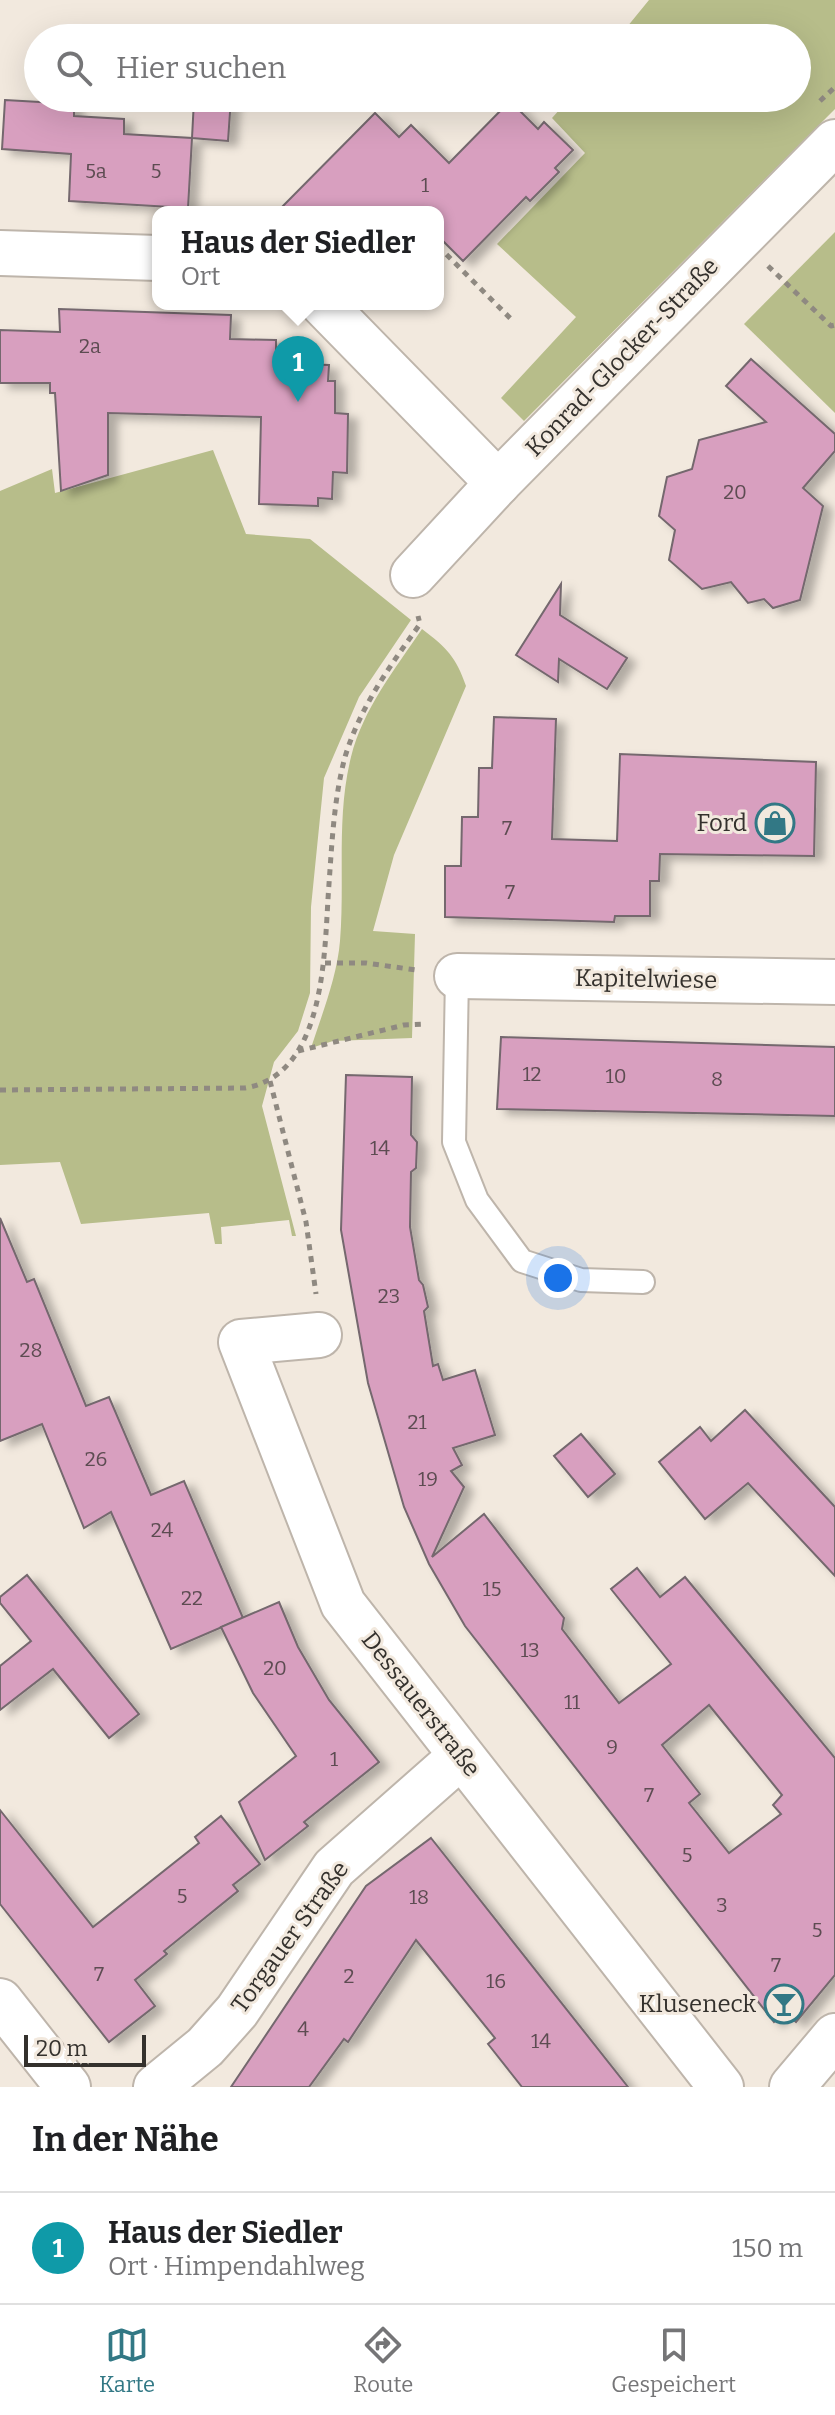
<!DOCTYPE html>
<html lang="de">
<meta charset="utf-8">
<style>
:root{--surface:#fff;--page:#f6f6f6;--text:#202124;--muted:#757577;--line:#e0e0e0;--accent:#327885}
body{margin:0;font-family:Bitter,serif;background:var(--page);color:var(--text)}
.scale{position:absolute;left:24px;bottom:20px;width:122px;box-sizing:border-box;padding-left:8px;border:4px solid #34312d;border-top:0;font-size:22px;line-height:28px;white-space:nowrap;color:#34312d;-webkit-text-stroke:6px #f2e9de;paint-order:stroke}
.you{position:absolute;left:558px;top:1278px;width:28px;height:28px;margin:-20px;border:6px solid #fff;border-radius:50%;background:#1a73e8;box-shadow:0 0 0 12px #1a73e833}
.badge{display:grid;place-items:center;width:52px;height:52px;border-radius:50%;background:var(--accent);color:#fff;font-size:26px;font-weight:700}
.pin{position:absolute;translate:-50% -66px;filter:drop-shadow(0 2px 4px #0008)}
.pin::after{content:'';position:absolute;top:42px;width:28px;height:24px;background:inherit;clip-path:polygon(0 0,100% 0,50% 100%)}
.popup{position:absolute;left:152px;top:206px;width:292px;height:104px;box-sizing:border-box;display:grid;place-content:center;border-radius:16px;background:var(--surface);filter:drop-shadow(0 2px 6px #0005);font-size:26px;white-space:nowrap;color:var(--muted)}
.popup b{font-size:30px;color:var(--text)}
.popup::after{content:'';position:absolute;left:50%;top:100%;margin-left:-16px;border:16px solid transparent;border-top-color:var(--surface)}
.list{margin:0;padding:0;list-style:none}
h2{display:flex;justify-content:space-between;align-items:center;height:104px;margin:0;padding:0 32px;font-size:34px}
h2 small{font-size:26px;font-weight:400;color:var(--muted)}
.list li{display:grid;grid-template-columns:52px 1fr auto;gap:24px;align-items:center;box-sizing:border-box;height:112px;padding:0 32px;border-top:2px solid var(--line)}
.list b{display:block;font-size:30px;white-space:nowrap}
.list p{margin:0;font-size:26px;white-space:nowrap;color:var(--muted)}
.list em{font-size:26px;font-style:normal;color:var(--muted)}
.icon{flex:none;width:44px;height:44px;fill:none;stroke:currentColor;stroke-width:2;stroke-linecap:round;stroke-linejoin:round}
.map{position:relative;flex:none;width:835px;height:2087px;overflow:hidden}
.search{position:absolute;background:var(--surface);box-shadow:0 8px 32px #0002;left:24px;right:24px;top:24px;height:88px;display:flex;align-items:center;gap:20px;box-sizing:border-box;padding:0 28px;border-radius:44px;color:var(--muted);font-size:30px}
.sheet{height:216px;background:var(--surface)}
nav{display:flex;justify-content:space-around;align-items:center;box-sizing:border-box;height:112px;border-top:2px solid var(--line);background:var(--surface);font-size:22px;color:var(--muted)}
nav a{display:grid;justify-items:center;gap:4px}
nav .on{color:var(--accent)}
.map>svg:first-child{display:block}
</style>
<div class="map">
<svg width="835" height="2087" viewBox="0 0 835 2087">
<defs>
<filter id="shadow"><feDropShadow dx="9" dy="5" stdDeviation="4" flood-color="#0004"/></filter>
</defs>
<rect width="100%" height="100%" fill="#f2e9de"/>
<g fill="#b7bd8a">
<path d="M649 0H835V109L524 421 501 398 576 317 497 244 585 153 552 118 570 98H797V38H618Z"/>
<path d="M835 232V413L744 324Z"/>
<path d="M213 450 246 534 310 539 411 620 359 697 324 778 311 907 310 993 298 1031 274 1062 262 1106 296 1236H292L289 1220 221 1227 222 1244H215L209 1213 81 1224 60 1162 0 1165V491L52 469 55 493Z"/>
<path d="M422 629C447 648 456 657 466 686L394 855 373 931 415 934 412 1038 333 1041 311 1048C322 1014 337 977 340 941 345 880 336 817 351 757 363 709 395 669 422 629Z"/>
</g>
<g fill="#d89fbf" stroke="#74686e" stroke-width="2" fill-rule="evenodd" filter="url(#shadow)">
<path d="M200 98H231L228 141 192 138 194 100Z"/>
<path d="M5 100 74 104V116L124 119V134L192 138 188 208 69 201 71 154 2 149Z"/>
<path d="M510 101 538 129 544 122 573 150 555 168 559 172 530 201 526 197 463 261 438 236V212H277L375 113 399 137 411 125 449 163Z"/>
<path d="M59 309 231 315 230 339 276 340V363L329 365 328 381H335V413L348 414 347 473 333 472 332 499 318 498V506L259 504 261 417 108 413V475L61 491 55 393H50V383H0V330L60 332Z"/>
<path d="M751 359 835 434V451L803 488 823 506 800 600 773 608 764 599 748 603 731 582 702 589 669 560 675 530 659 516 667 477 692 469 699 440 766 422 726 386Z"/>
<path d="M561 584 560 615 627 658 607 689 559 659 558 682 516 655Z"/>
<path d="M494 717 556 719 552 839 617 841 620 754 816 762 814 856 660 854 659 881H650V916H615L614 922 445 917V866H461L462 817H478L479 768H492Z"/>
<path d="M501 1037 835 1047V1116L497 1109Z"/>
<path d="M346 1075 412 1077 411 1135 417 1142 416 1168 411 1172 410 1227 419 1280 423 1285 428 1307 424 1311 433 1366 438 1364 443 1380 475 1370 495 1435 453 1448 462 1465 451 1471 464 1487 432 1557 484 1514 564 1618 562 1629 619 1703 671 1664 611 1589 637 1568 660 1597 685 1577 835 1758V1975L796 2022 785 2012 774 2022 465 1626 429 1564 404 1507 368 1383 341 1230ZM709 1705 782 1795 773 1805 781 1814 729 1853 689 1803 700 1794 662 1745Z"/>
<path d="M0 1218 27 1282 34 1279 86 1406 109 1397 151 1495 184 1481 243 1618 171 1649 111 1512 84 1528 42 1424 0 1441Z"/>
<path d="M745 1410 835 1507V1576L748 1483 705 1519 659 1462 700 1427 711 1441Z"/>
<path d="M581 1434 615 1474 588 1497 554 1456Z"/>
<path d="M27 1575 139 1714 109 1738 53 1669 0 1710V1666L31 1641 0 1603V1597Z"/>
<path d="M279 1602 298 1647 329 1700 379 1762 304 1822 308 1826 265 1860 239 1802 296 1756 253 1693 221 1627Z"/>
<path d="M0 1810 93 1927 199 1843 195 1837 221 1816 260 1864 233 1885 238 1891 164 1951 167 1954 135 1980 155 2006 109 2042 0 1904Z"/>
<path d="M431 1838 628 2087H522L488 2044 495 2038 416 1940 348 2042 344 2039 309 2087H231L366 1886Z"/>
</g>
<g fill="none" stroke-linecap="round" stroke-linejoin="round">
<defs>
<path id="lane" d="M457 976 454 1142 477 1200 522 1261 581 1280 643 1282"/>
<g id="street">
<path d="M0 253 158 258"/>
<path d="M323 304 498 483"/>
<path d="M413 575 498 483 835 142"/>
<path d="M457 976 835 982"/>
<path d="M319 1335 241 1342 343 1604 721 2087"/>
<path d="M0 2001 68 2087"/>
<path d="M156 2087 205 2047 237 2011 334 1868 461 1756"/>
<path d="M792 2087 835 2036"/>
</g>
</defs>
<use href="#lane" stroke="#beb5ab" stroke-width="26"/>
<use href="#street" stroke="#beb5ab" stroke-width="48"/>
<g stroke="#8f8981" stroke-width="5" stroke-dasharray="6 6" stroke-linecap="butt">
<path d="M820 101 835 87"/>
<path d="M438 246 514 322"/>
<path d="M768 266 831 326 835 325"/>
<path d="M325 963H366L416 970"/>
<path d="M298 1051 404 1025 426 1024"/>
<path d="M270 1081 306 1222 316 1294"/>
<path d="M0 1090 245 1088C328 1074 324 947 329 884 332 842 334 798 345 757 360 707 390 666 420 624L418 616"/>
</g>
<use href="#lane" stroke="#fff" stroke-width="22"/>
<use href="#street" stroke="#fff" stroke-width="44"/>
</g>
<defs>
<symbol id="shop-ring" viewBox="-11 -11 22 22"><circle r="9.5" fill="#f2e9de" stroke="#327885" stroke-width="1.5"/><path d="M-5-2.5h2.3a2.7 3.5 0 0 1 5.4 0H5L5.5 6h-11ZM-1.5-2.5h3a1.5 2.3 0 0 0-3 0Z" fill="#327885"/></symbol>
<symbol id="bar-ring" viewBox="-11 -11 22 22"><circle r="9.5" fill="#f2e9de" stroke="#327885" stroke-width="1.5"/><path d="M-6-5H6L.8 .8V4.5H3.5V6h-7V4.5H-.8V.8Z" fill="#327885"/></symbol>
</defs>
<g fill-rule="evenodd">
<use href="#shop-ring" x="753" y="801" width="44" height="44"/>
<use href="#bar-ring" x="762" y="1982" width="44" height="44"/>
</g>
<g text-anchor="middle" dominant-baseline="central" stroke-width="6" stroke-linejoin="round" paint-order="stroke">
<g font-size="20" fill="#5d4c52">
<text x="96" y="171">5a</text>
<text x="156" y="171">5</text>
<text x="425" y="185">1</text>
<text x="90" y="346">2a</text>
<text x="735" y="492">20</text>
<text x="507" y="828">7</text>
<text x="510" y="892">7</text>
<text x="532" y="1074">12</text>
<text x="616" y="1076">10</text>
<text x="717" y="1079">8</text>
<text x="380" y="1148">14</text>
<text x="389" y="1296">23</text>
<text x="31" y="1350">28</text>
<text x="417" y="1422">21</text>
<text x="96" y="1459">26</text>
<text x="428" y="1479">19</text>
<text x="162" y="1530">24</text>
<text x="492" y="1589">15</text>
<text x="192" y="1598">22</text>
<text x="530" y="1650">13</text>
<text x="275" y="1668">20</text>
<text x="572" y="1702">11</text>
<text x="612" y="1747">9</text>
<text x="334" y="1759">1</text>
<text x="649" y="1795">7</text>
<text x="687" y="1855">5</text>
<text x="182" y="1896">5</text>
<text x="419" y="1897">18</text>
<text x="722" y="1905">3</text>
<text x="817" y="1930">5</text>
<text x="776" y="1965">7</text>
<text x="99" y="1974">7</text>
<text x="349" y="1976">2</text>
<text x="496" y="1981">16</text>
<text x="303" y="2029">4</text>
<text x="541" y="2041">14</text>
</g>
<g font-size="24" fill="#34312d" stroke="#f2e9de">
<text transform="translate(622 357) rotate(-46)">Konrad-Glocker-Straße</text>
<text transform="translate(646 979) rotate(1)">Kapitelwiese</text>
<text transform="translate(421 1704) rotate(52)">Dessauerstraße</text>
<text transform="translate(290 1937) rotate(-54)">Torgauer Straße</text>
</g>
<g font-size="24" fill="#34312d" stroke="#f2e9de" text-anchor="end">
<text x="747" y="823">Ford</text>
<text x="756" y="2004">Kluseneck</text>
</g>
</g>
</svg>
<div class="scale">20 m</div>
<div class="you"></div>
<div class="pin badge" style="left:298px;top:402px;background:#0f9aa8">1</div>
<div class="popup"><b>Haus der Siedler</b>Ort</div>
<div class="search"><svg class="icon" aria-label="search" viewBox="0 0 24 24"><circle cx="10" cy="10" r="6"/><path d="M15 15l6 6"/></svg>Hier suchen</div>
</div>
<section class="sheet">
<h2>In der Nähe<small></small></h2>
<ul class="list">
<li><span class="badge" style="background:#0f9aa8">1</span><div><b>Haus der Siedler</b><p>Ort · Himpendahlweg</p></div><em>150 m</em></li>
</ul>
</section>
<nav>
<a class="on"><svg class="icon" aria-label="map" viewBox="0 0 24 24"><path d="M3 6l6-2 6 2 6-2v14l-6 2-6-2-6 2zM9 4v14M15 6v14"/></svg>Karte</a>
<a><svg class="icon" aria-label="directions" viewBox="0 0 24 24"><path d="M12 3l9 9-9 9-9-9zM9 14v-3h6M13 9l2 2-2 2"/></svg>Route</a>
<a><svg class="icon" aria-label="saved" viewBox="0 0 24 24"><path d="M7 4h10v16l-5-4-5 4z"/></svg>Gespeichert</a>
</nav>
